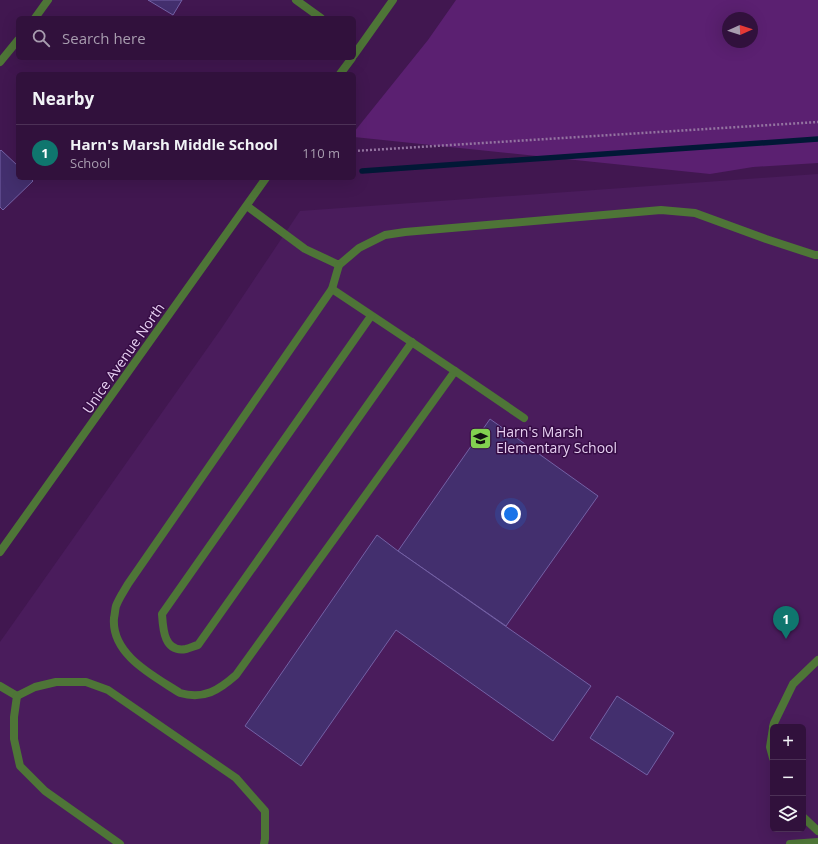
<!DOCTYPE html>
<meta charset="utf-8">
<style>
:root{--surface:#31113c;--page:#3d1f47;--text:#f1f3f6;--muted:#a89daf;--line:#4c3156;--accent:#0f766e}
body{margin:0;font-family:"Open Sans",sans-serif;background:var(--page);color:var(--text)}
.controls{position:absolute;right:12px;bottom:12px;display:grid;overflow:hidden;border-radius:6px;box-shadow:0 4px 16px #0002}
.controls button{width:36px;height:36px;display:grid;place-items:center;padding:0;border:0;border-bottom:1px solid var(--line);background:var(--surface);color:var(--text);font:20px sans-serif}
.compass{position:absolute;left:722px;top:12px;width:36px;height:36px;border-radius:50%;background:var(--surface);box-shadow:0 4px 16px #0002;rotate:87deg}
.you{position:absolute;left:511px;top:514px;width:14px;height:14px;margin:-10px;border:3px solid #fff;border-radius:50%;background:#1a73e8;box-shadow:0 0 0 6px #1a73e833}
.badge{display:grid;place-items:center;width:26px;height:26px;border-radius:50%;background:var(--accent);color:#fff;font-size:13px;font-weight:700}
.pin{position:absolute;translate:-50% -33px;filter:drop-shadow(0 1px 2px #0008)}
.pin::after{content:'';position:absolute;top:21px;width:14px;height:12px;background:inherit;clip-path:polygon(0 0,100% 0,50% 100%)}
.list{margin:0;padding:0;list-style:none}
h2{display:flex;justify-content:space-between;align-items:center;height:52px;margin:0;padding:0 16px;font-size:17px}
h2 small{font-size:13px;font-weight:400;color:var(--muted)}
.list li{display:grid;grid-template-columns:26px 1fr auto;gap:12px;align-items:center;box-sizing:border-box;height:56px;padding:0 16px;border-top:1px solid var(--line)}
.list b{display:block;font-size:15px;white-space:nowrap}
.list p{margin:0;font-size:13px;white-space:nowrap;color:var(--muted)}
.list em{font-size:13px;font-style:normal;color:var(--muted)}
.icon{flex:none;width:22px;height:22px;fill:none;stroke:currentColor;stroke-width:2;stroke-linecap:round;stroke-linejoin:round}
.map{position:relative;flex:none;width:818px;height:844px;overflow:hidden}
.search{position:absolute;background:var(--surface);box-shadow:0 4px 16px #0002;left:16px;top:16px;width:340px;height:44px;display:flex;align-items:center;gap:10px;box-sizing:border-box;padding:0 14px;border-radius:6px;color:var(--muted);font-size:15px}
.panel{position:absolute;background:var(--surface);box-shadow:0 4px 16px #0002;left:16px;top:72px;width:340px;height:108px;border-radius:6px}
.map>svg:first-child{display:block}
</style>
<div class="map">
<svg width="818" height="844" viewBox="0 0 818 844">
<rect width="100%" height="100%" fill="#411750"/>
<path fill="#4a1c5c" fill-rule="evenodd" d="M818 174V844H0V642L221 329 300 211ZM773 727H803V829H773Z"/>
<path fill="#5b2071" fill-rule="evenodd" d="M456 0H818V163L753 167 710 174 354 137V132L428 40ZM728 18H752V42H728Z"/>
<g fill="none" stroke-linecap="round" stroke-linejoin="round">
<path stroke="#021836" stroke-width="5.5" d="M362 171 818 139"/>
</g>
<g fill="#432f6e" stroke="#7461a5">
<path d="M148 0H182L173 15Z"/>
<path d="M1 150 18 166V178H30L33 181 3 210 0 207V151Z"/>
<path d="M490 419 598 496 506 626 398 551Z"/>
<path d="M377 535 398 551 591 686 553 741 396 630 301 766 245 726Z"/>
<path d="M617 696 674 733 647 775 590 738Z"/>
</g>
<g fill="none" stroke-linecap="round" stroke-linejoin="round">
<path stroke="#9474a1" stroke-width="2.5" stroke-dasharray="2 2" stroke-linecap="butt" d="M354 151 818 122"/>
<g stroke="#4e7537" stroke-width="8">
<path d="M247 206 305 249 339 265 359 248 385 235 405 232 661 210 695 213 766 239 815 255H818"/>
<path d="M339 265 332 289 128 584C124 591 119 598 116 606 115 609 115 614 114 618 111 655 154 676 180 693 204 700 219 690 236 675L455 371"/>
<path d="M332 289 455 371 524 418"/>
<path d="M371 316 162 614C163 629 164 653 186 649 190 648 194 646 198 645L412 342"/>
<path d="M0 686 17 696"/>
<path d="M17 696 35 687 56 682H86L108 690 236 778 265 811V839L264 844"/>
<path d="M17 696 14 717V739L20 766 45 791 120 844"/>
<path d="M773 727 774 723 793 684 818 660"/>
<path d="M773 728 770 747 773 758"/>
<path d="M803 817 818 831"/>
<path d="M790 844 818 842"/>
</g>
<g stroke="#4e7537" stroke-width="8">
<path d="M296 0 321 18"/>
<path d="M35 18 48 0"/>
<path d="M354 55 393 0"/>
<path d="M0 62 18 40"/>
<path d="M340 74 352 58"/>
<path d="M0 552 266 178"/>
</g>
</g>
<defs>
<symbol id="school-square" viewBox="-11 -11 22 22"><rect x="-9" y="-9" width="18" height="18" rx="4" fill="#82d050" stroke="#360c45"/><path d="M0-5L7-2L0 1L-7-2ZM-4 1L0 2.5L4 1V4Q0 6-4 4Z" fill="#111"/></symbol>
</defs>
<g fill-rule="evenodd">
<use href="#school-square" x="468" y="426" width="25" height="25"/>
</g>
<g text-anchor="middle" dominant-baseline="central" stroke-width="3" stroke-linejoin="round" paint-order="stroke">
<g font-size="14" fill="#e6cff1" stroke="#360c45">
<text transform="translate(123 358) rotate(-55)">Unice Avenue North</text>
</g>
<g font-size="14" fill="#e6cff1" stroke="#360c45" text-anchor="start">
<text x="496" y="431">Harn's Marsh<tspan x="496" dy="16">Elementary School</tspan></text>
</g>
</g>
</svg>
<div class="controls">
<button>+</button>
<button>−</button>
<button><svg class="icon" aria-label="layers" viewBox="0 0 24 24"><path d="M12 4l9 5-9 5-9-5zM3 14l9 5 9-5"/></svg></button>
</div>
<svg class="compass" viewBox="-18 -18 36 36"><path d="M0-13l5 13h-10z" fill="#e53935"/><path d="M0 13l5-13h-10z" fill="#a89daf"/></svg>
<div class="you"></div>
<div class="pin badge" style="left:786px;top:639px">1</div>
<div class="search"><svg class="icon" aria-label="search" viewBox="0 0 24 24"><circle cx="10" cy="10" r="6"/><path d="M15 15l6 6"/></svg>Search here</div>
<section class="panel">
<h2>Nearby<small></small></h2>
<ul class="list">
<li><span class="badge">1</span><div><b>Harn's Marsh Middle School</b><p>School</p></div><em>110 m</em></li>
</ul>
</section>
</div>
